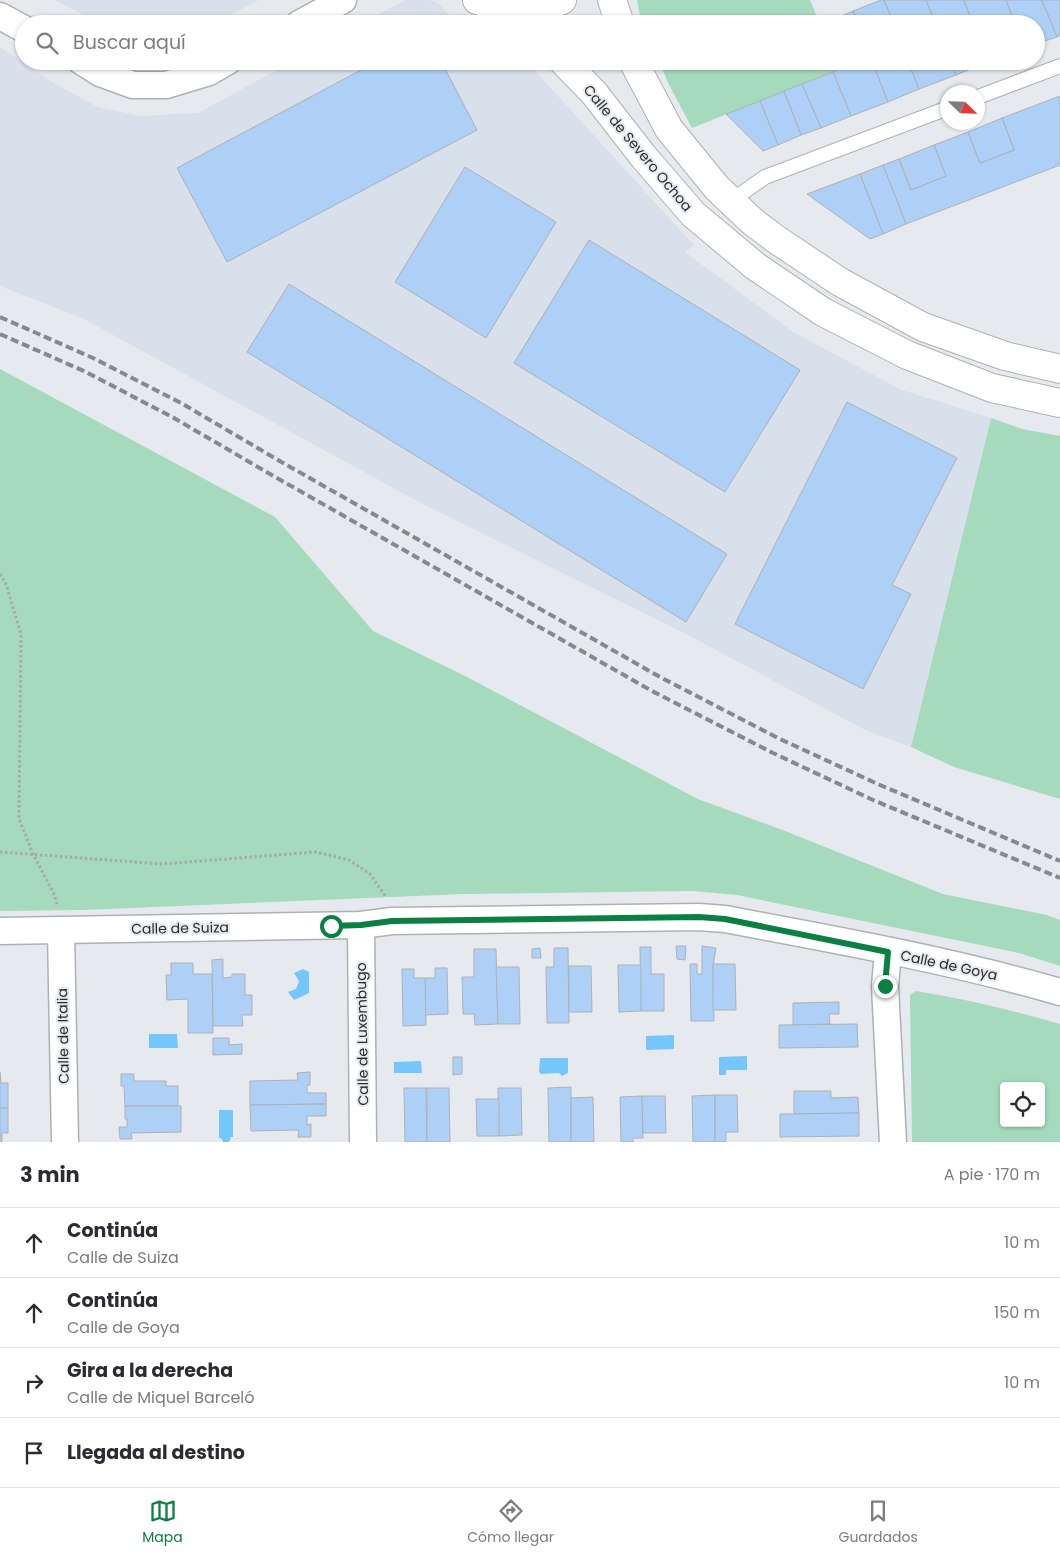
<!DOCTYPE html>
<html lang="es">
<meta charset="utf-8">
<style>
:root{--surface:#fff;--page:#f2f2f3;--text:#2b2b33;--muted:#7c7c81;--line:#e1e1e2;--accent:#0b8043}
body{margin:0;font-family:Poppins,sans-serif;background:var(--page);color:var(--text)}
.controls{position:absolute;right:15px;bottom:15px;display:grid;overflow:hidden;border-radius:5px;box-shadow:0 1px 4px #0004}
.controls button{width:45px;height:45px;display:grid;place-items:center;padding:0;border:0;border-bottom:1px solid var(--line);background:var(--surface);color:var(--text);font:25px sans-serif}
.compass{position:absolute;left:940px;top:85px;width:45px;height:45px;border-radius:50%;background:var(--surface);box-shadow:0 1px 4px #0004;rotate:113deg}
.stop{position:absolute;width:15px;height:15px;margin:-11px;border:4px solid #0b8043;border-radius:50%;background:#fff}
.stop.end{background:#0b8043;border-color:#fff;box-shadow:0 1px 5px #0008}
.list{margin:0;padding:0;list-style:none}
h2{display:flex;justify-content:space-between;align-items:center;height:65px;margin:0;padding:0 20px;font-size:21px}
h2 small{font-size:16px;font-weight:400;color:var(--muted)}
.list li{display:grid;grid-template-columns:32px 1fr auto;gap:15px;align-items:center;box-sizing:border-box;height:70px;padding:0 20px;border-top:1px solid var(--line)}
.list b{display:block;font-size:19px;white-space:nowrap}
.list p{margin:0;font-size:16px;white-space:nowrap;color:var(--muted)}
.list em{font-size:16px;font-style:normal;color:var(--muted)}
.icon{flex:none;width:28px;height:28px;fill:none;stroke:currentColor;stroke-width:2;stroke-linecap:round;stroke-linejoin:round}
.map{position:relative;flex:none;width:1060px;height:1142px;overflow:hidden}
.search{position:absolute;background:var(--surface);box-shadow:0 1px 4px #0004;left:15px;right:15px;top:15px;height:55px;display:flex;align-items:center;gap:12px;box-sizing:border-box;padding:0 18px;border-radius:28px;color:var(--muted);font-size:19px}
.sheet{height:345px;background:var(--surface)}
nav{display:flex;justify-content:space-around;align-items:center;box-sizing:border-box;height:70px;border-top:1px solid var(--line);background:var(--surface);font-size:14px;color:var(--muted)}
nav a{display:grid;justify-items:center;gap:2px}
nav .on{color:var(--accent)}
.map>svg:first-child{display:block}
</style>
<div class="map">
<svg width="1060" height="1142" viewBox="0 0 1060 1142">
<rect width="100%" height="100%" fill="#e6eaee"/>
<g fill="#d7e0eb">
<path d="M54 0H259L213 24H102Z"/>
<path d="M405 0H428L437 2 457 24H361Z"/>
<path d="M0 47 52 82 98 107 141 116 198 113 293 61H526L694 245 685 252 793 332 902 390 991 418 911 747 867 731 690 636 421 503 82 318 0 286Z"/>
</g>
<g fill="#a5dabc" fill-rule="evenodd">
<path d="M637 0H810L820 24H643L640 16Z"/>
<path d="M659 61H834L837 70 692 128 668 83Z"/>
<path d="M0 369 275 517 373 631 465 676 698 799 780 829 943 894 1047 915 1060 920V966L1019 953 737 895 692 891 463 894 84 910 0 911Z"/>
<path d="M991 418 1022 429 1060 436V799L954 767 911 747Z"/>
<path d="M916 991C965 999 1012 1010 1060 1024V1142H912L910 995ZM1004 1086H1041V1123H1004Z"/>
</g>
<g fill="#75c7fb">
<path d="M303 969 309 972V993L294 1000 288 992 296 989 299 981 294 973Z"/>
<path d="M149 1034H177L178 1048H149Z"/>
<path d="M674 1035V1049L646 1050V1036Z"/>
<path d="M747 1056V1070H726V1075H719V1057Z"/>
<path d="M540 1058H568V1073L562 1076 559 1073 541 1074 539 1072Z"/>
<path d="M421 1061 422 1073H394V1062Z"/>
<path d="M219 1110H233V1137H231L229 1142H223L221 1138H219Z"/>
</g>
<g fill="#aed0f6" stroke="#adb1b5">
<path d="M881 0H884L894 24H857L853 11Z"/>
<path d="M884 0H926L936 24H894Z"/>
<path d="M926 0H964L973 24H936Z"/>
<path d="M964 0H1006L1015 24H973Z"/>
<path d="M1006 0H1042L1057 37 1036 44V24H1015Z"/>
<path d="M1042 0H1060V35L1057 37Z"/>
<path d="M853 11 857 24H836L834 19Z"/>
<path d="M378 61H441L477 130 227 262 177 168Z"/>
<path d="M850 61H872L888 102 851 116 833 72 851 64Z"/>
<path d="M872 61H908L919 89 888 102Z"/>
<path d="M908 61H951L956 75 919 89Z"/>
<path d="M951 61H988V62L956 75Z"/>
<path d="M833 72 851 116 821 128 802 84Z"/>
<path d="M802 84 821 128 801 135 784 91Z"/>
<path d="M784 91 801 135 778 145 760 101Z"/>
<path d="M1060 96V165L906 224 883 165 899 159 911 190 946 176 934 145 968 132 980 163 1014 150 1002 118Z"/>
<path d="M760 101 778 145 763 151 726 114Z"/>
<path d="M1002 118 1014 150 980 163 968 132Z"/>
<path d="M934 145 946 176 911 190 899 159Z"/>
<path d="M883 165 906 224 883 234 860 174Z"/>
<path d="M465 167 556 222 486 338 395 282Z"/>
<path d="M860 174 883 234 870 239 807 194Z"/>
<path d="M589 240 800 370 725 492 514 363Z"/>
<path d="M289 284 727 554 686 622 247 352Z"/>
<path d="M847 402 957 458 892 585 911 594 863 689 735 624Z"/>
<path d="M676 946H686L685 960 677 959Z"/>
<path d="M702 946 716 948 713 966 714 1021H691L690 964H697V974H702Z"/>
<path d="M640 947H651V974H664V1011H641Z"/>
<path d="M540 948 541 958H532V949Z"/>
<path d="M554 948H568L569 1023H547L546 967H554Z"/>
<path d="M474 949H496L498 1024 475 1025 474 1014H463L462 977H474Z"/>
<path d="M223 959V978L232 977V974H245V995H252V1015H242L243 1026H213L212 960Z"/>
<path d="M171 963H193V974H212L213 1033H188V999L167 1000 166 975H171Z"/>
<path d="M713 964H735L736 1010H713Z"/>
<path d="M618 965H641V1011L619 1012Z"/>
<path d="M569 966H591L592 1012H569Z"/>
<path d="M496 967H519L520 1024H498Z"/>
<path d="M435 968H447L448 1014 425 1015V978H435Z"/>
<path d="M402 969H414V978H425L426 1025 403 1026Z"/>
<path d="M839 1002V1014H829L830 1024 793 1025V1003Z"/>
<path d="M857 1024 858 1047 779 1048V1025Z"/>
<path d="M213 1038H229V1045L242 1044V1054L213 1055Z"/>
<path d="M453 1057H462V1074L453 1075Z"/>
<path d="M0 1072 1 1083H8V1108H0Z"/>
<path d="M310 1072V1085H307V1093H326V1104L250 1105V1081L298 1080 297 1073Z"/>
<path d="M121 1074H134V1081H166V1086H178V1106H125L124 1086H121Z"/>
<path d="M571 1087V1142H549L548 1088Z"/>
<path d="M404 1088H426L427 1142H405Z"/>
<path d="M427 1088H449L450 1142H427Z"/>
<path d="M498 1088H521L522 1135 499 1136Z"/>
<path d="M794 1091H831V1098L858 1097 859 1113 794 1114Z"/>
<path d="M715 1095V1142H693L692 1096Z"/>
<path d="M715 1095H737L738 1132H726V1142H715Z"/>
<path d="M642 1096 643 1138H633V1142H621L620 1097Z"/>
<path d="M642 1096H665L666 1133H643Z"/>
<path d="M593 1097 594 1142H571V1098Z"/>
<path d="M476 1099H499V1136H477Z"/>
<path d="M326 1104V1116H307V1125L311 1124V1137H298L299 1130 251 1131 250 1105Z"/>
<path d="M125 1106H181V1132L131 1133 132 1139H120L119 1127H127V1119H125Z"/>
<path d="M0 1108H8V1133H2V1142H0Z"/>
<path d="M859 1113V1136L780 1137V1114Z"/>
</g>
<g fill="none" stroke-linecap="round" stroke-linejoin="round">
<defs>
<g id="service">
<path d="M978 97 1060 66"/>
<path d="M731 201 765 177 948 108"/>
</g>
<g id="minor">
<path d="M0 16 24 29"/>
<path d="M299 24 343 0"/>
<path d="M81 61 100 73 133 85H166L209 72 228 61"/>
<path d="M361 925 363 1142"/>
<path d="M0 931 361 925 392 921 699 917 725 919C837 940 950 960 1060 992"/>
<path d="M61 931 65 1142"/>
<path d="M888 952 885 986 893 1142"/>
</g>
<g id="tertiary">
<path d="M477 0 506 9 544 8 562 0"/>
<path d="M612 0 620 24"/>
<path d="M563 61 594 93 643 156 693 214 755 266 823 312 907 355 992 388 1060 403"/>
<path d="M633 61 669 129 717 188 753 222 777 240 840 282 923 327 1005 356 1060 369"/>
</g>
</defs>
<use href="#service" stroke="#adb1b5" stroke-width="16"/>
<use href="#minor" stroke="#adb1b5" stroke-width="29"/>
<use href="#tertiary" stroke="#adb1b5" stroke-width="30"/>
<g stroke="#a7aaad" stroke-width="3" stroke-dasharray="2.5 2.5" stroke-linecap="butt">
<path d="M0 574 6 584 21 634 19 819 33 854 55 896 57 906"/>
<path d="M0 852 162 864 316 852 349 860 370 874 386 897"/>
</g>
<use href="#service" stroke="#fff" stroke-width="14"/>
<use href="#minor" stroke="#fff" stroke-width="26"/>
<use href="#tertiary" stroke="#fff" stroke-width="28"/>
<g stroke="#86898c" stroke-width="4" stroke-dasharray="8 4" stroke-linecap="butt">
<path d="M0 317 93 358 181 403 278 460 660 677 780 739 880 785 1060 861"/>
<path d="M0 334 86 372 174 418 270 474 652 691 773 753 873 800 1060 878"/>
</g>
</g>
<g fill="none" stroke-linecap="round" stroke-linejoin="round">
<path stroke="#0b8043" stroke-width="6" d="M331 926 361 925 392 921 699 917 725 919 888 952 885 986"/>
</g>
<g text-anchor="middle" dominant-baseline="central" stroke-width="4" stroke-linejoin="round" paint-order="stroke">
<g font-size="14" fill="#2a2b2d" stroke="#e6eaee">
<text transform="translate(638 148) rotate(50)">Calle de Severo Ochoa</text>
<text transform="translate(180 928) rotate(-1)">Calle de Suiza</text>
<text transform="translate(949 965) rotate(12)">Calle de Goya</text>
<text transform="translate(362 1034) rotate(-91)">Calle de Luxembugo</text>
<text transform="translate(63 1036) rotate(-91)">Calle de Italia</text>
</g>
</g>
</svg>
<div class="controls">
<button><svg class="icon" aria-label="locate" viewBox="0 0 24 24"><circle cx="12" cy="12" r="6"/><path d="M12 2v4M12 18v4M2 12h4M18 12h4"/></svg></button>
</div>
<svg class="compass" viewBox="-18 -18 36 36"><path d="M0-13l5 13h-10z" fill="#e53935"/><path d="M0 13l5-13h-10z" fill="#7c7c81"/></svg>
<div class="stop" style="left:331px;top:926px"></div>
<div class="stop end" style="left:885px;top:986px"></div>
<div class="search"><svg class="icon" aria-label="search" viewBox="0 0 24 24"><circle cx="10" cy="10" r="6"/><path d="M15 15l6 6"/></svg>Buscar aquí</div>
</div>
<section class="sheet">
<h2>3 min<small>A pie · 170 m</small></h2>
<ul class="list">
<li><svg class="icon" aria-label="ahead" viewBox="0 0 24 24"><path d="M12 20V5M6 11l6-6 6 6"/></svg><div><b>Continúa</b><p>Calle de Suiza</p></div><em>10 m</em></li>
<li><svg class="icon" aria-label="ahead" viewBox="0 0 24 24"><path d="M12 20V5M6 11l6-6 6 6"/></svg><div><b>Continúa</b><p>Calle de Goya</p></div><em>150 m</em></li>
<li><svg class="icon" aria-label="right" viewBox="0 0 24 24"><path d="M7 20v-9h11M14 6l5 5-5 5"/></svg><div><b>Gira a la derecha</b><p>Calle de Miquel Barceló</p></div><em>10 m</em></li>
<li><svg class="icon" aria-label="arrive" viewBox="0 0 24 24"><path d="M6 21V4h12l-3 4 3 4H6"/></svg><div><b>Llegada al destino</b></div></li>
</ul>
</section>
<nav>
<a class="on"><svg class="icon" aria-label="map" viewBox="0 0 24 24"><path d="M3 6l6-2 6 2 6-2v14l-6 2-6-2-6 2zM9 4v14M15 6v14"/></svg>Mapa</a>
<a><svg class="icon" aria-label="directions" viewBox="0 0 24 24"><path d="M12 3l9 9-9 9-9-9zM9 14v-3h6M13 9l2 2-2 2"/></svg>Cómo llegar</a>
<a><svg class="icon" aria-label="saved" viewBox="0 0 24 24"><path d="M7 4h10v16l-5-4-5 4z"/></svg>Guardados</a>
</nav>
